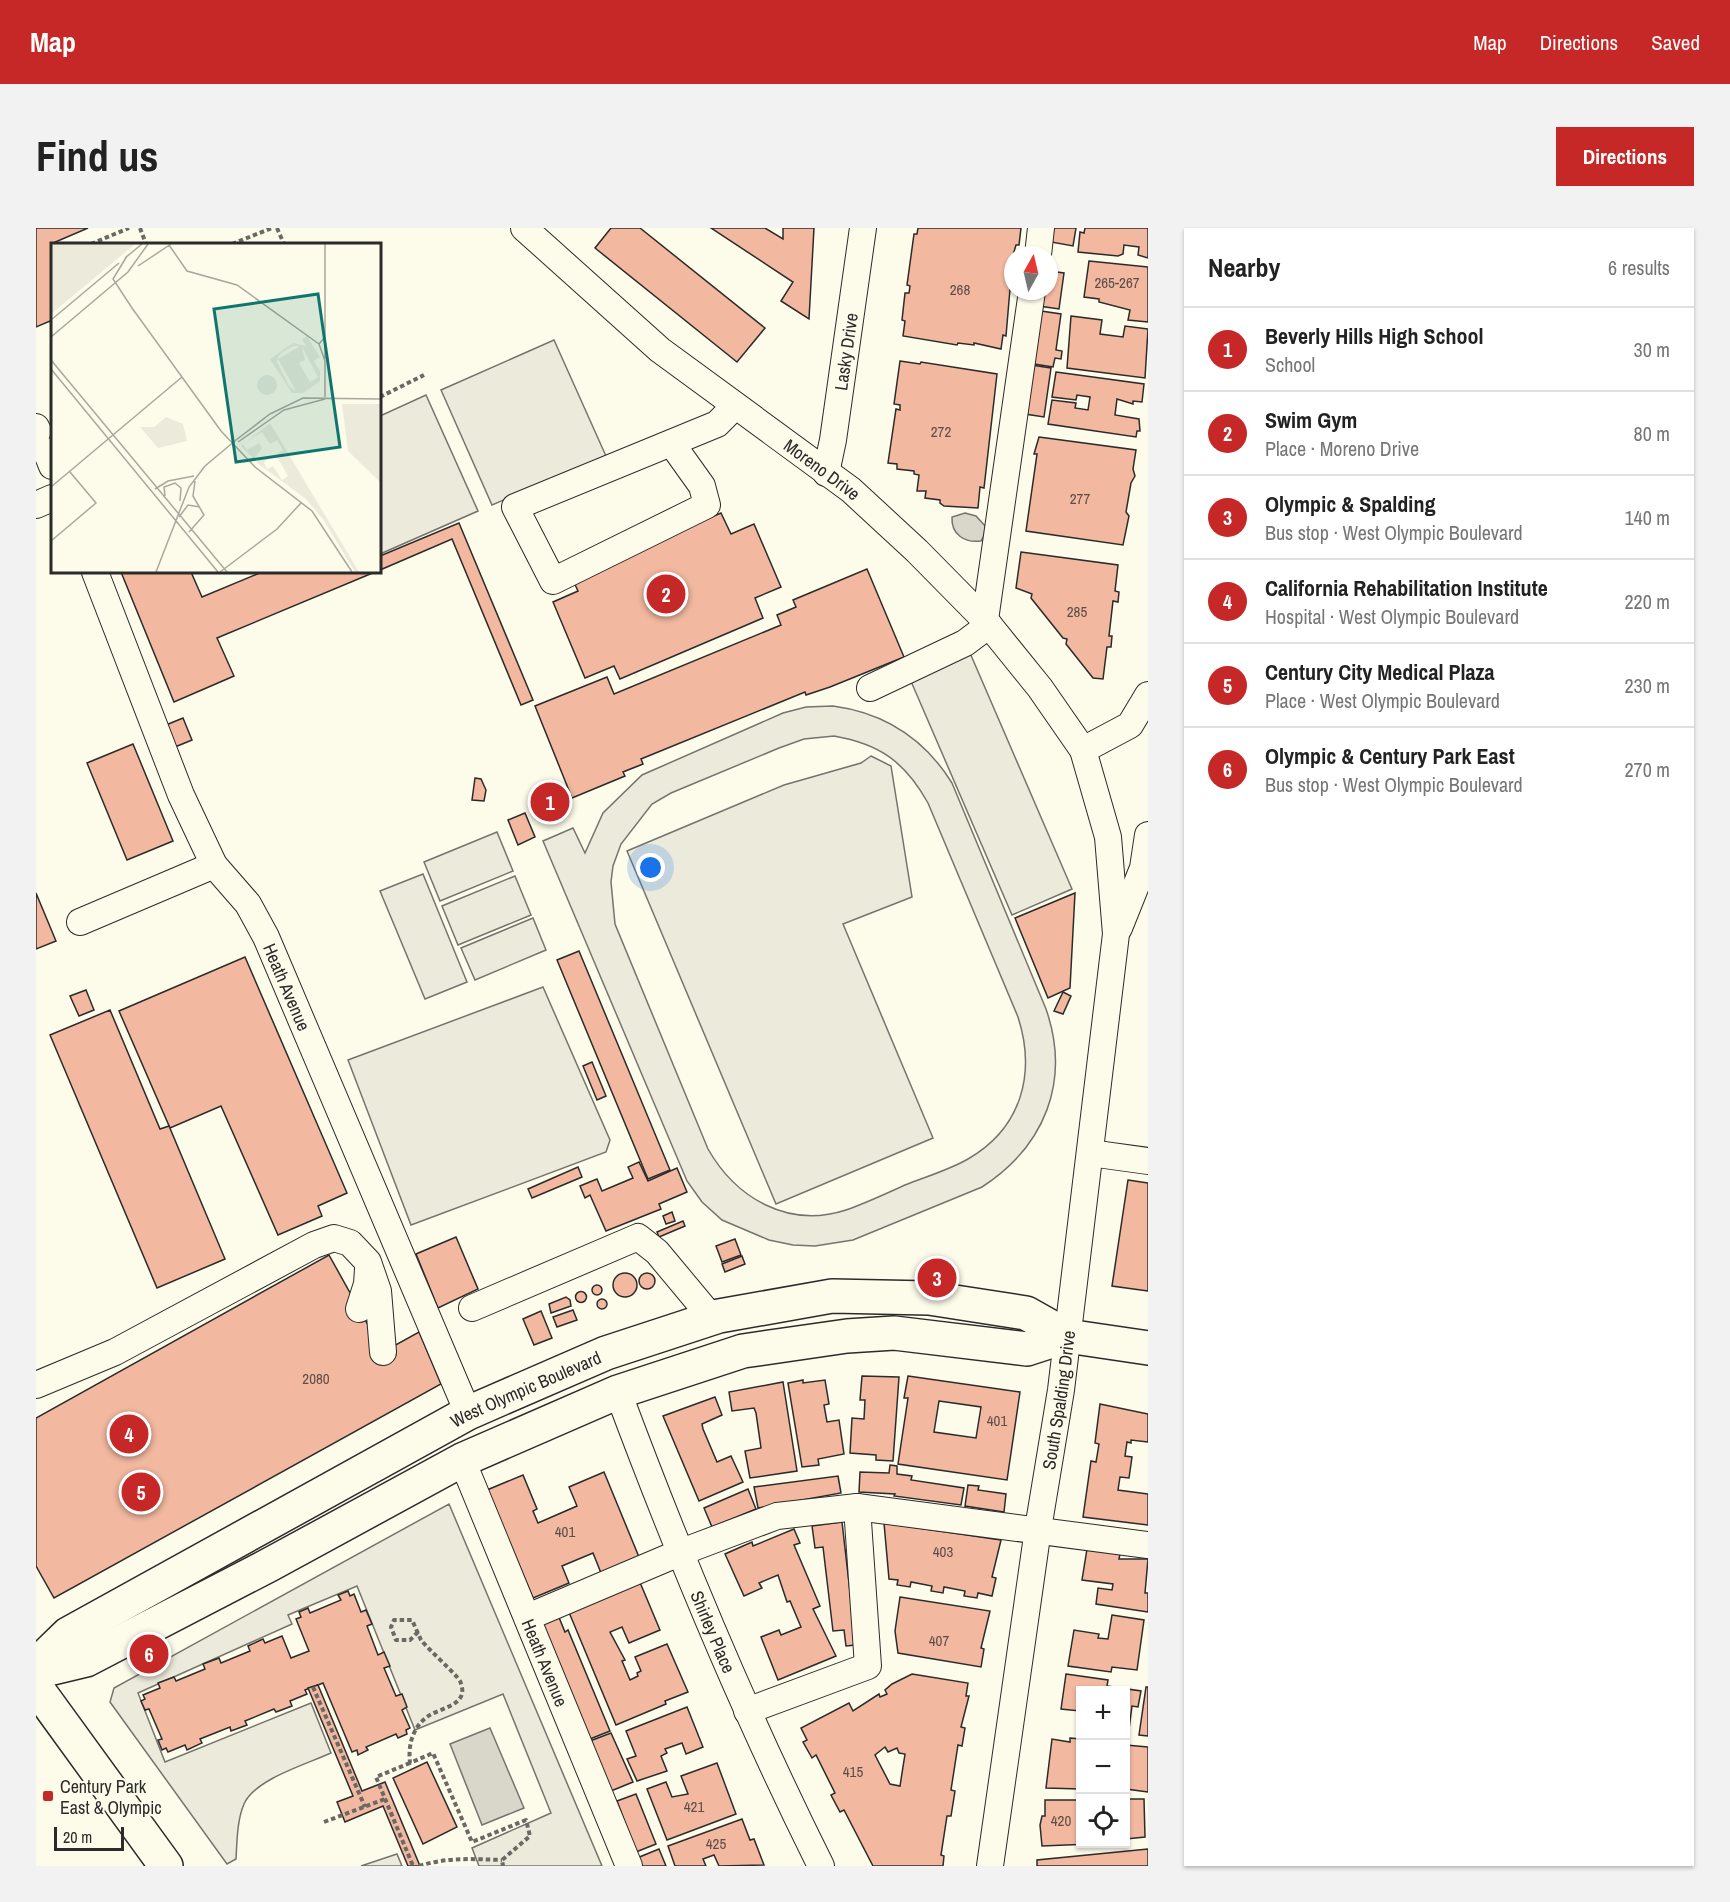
<!DOCTYPE html>
<meta charset="utf-8">
<style>
:root{--surface:#fff;--page:#f2f2f2;--text:#222;--muted:#767676;--line:#e0e0e0;--accent:#c62828}
body{margin:0;font-family:"Archivo Narrow",sans-serif;background:var(--page);color:var(--text)}
.controls{position:absolute;right:18px;bottom:18px;display:grid;overflow:hidden;border-radius:0px;box-shadow:0 2px 4px #0004}
.controls button{width:54px;height:54px;display:grid;place-items:center;padding:0;border:0;border-bottom:2px solid var(--line);background:var(--surface);color:var(--text);font:30px sans-serif}
.compass{position:absolute;left:968px;top:18px;width:54px;height:54px;border-radius:50%;background:var(--surface);box-shadow:0 2px 4px #0004;rotate:8deg}
.scale{position:absolute;left:18px;bottom:15px;width:70px;box-sizing:border-box;padding-left:6px;border:3px solid #2b2b2b;border-top:0;font-size:16px;line-height:21px;white-space:nowrap;color:#2b2b2b;-webkit-text-stroke:4px #fdfbea;paint-order:stroke}
.you{position:absolute;left:615px;top:640px;width:21px;height:21px;margin:-15px;border:4px solid #fff;border-radius:50%;background:#1a73e8;box-shadow:0 0 0 9px #1a73e833}
.badge{display:grid;place-items:center;width:39px;height:39px;border-radius:50%;background:var(--accent);color:#fff;font-size:20px;font-weight:700}
.pin{position:absolute;translate:-50% -50%;border:3px solid #fff;box-shadow:0 2px 6px #0006}
.list{margin:0;padding:0;list-style:none}
h2{display:flex;justify-content:space-between;align-items:center;height:78px;margin:0;padding:0 24px;font-size:26px}
h2 small{font-size:20px;font-weight:400;color:var(--muted)}
.list li{display:grid;grid-template-columns:39px 1fr auto;gap:18px;align-items:center;box-sizing:border-box;height:84px;padding:0 24px;border-top:2px solid var(--line)}
.list b{display:block;font-size:22px;white-space:nowrap}
.list p{margin:0;font-size:20px;white-space:nowrap;color:var(--muted)}
.list em{font-size:20px;font-style:normal;color:var(--muted)}
.icon{flex:none;width:33px;height:33px;fill:none;stroke:currentColor;stroke-width:2;stroke-linecap:round;stroke-linejoin:round}
.map{position:relative;flex:none;width:1112px;height:1638px;overflow:hidden;border-radius:0px}
header{display:flex;align-items:center;gap:36px;box-sizing:border-box;height:84px;padding:0 30px;background:var(--accent);color:#fff}
header strong{font-size:28px}
nav{display:flex;gap:33px;margin-inline-start:auto;font-size:21px}
.intro{display:flex;align-items:center;justify-content:space-between;box-sizing:border-box;height:144px;padding:0 36px}
h1{margin:0;font-size:42px}
.button{padding:15px 27px;border-radius:0px;background:var(--accent);color:#fff;font-size:21px;font-weight:700}
main{display:flex;gap:36px;padding:0 36px}
aside{flex:1;background:var(--surface);border-radius:0px;box-shadow:0 2px 4px #0004}
.map>svg:first-child{display:block}
</style>
<header>
<strong>Map</strong>
<nav><a>Map</a><a>Directions</a><a>Saved</a></nav>
</header>
<div class="intro"><h1>Find us</h1><a class="button">Directions</a></div>
<main>
<div class="map">
<svg width="1112" height="1638" viewBox="0 0 1112 1638">
<rect width="100%" height="100%" fill="#fdfbea"/>
<g fill="#ecebdb" stroke="#74746e" stroke-width="1.5" fill-rule="evenodd">
<path d="M518 112 570 228 456 277 405 162Z"/>
<path d="M390 167 442 283 344 326V188Z"/>
<path d="M934 425 1036 661 976 687 874 451Z"/>
<path d="M797 478C849 485 888 510 916 555L1010 781C1035 853 1009 918 946 959L817 1012 779 1018 757 1017 733 1012 686 992 666 974 651 953 507 613 537 600 549 625 567 585 606 547 747 485 770 479ZM798 508C844 516 869 534 892 575L982 789C1000 845 986 900 932 931 913 942 889 949 869 957 849 966 830 975 810 982 752 1001 700 970 672 921L579 696 575 654 577 638 585 616 616 576 635 565 743 520 768 511Z"/>
<path d="M835 528 855 538 876 669 807 696 897 910 740 976 591 623 748 557 825 535Z"/>
<path d="M461 604 477 643 404 673 388 634Z"/>
<path d="M387 646 431 754 389 771 344 663Z"/>
<path d="M479 648 495 687 422 717 406 678Z"/>
<path d="M497 690 510 722 439 752 425 720Z"/>
<path d="M507 759 574 912 570 924 375 997 312 832Z"/>
<path d="M413 1276 566 1638H443L436 1620 515 1585 467 1466 379 1502 321 1358 252 1387 256 1396 102 1465 129 1534 275 1475 295 1525C271 1536 219 1551 208 1576 201 1592 201 1614 200 1631L191 1636 74 1474 78 1460Z"/>
<path d="M361 1626 366 1638H325Z"/>
</g>
<g fill="#d8d7c9" stroke="#74746e" stroke-width="1.5">
<path d="M929 285 940 288 952 301 945 313C929 315 915 307 916 289Z"/>
<path d="M454 1500 488 1580 446 1597 414 1516Z"/>
</g>
<g fill="#f2b8a0" stroke="#2b2b2b" stroke-width="1.5" fill-rule="evenodd">
<path d="M0 0H52L17 15 16 98 14 93 0 99Z"/>
<path d="M575 0H604L729 100 701 134 559 20Z"/>
<path d="M675 0H729L747 11V0H778L773 91 745 73 757 54Z"/>
<path d="M882 0H985L983 17H980L977 27 976 61H974L970 108 967 107 965 121 938 115V117L922 115 921 117 867 108 869 93 866 92 869 65H873L874 58 871 57 878 6H881Z"/>
<path d="M1018 0H1040L1037 18 1015 14Z"/>
<path d="M1049 0H1112V30L1102 27 1103 19 1088 17 1087 26 1082 28 1042 24 1044 4 1048 5Z"/>
<path d="M1053 33 1112 39V94L1092 92 1094 82 1063 74V71L1048 69Z"/>
<path d="M1013 43 1028 45 1023 81 1003 78 1005 63H1013Z"/>
<path d="M1005 83 1025 86 1020 122 1026 123 1025 131 1019 130 1017 139 998 136Z"/>
<path d="M1035 88 1066 92 1064 106 1087 109 1089 98 1112 101 1109 150 1031 140Z"/>
<path d="M864 133 884 136 885 134 961 146 948 260 944 259 942 280 908 278 904 275V272L889 270 890 263H881L883 247 878 246V243L861 241V236L852 235 860 181 864 182V177L858 176Z"/>
<path d="M995 137 1015 140 1008 189 989 186Z"/>
<path d="M1020 144 1108 156 1106 174 1097 173V176L1081 171 1079 187 1103 191 1104 203H1101L1100 209 1012 196 1016 172 1040 175 1039 180 1052 182 1054 169 1041 167 1040 172 1016 169Z"/>
<path d="M1003 209 1100 222 1097 241 1099 248 1095 255 1090 284 1093 288 1087 317 990 303 1001 226H998Z"/>
<path d="M685 285 695 306 718 296 745 359 719 370 727 390 584 451 578 438 549 450 517 374 542 363 535 348Z"/>
<path d="M423 295 497 472 485 477 416 311 344 342V328Z"/>
<path d="M985 324 1082 337 1079 363 1083 364 1082 374 1077 373 1073 408H1076L1075 419H1071L1067 451 1057 450 1030 416 1031 411 1027 410 995 370 996 366 980 360Z"/>
<path d="M831 341 868 429 794 459 770 467 769 464 605 531 607 536 587 544 589 548 536 570 499 478 571 449 578 466 745 397 741 387 760 379 757 372Z"/>
<path d="M85 344H155L166 369 226 344H339L181 410 198 448 138 474Z"/>
<path d="M147 490 156 512 139 519 130 497Z"/>
<path d="M97 516 137 613 91 632 51 535Z"/>
<path d="M439 550 445 551 450 562 448 573 436 572Z"/>
<path d="M489 585 499 609 482 617 472 592Z"/>
<path d="M0 665 20 713 0 721Z"/>
<path d="M1039 665 1034 760 1012 770 979 690Z"/>
<path d="M543 723 634 942 612 951 521 732Z"/>
<path d="M209 729 311 965 282 978 286 988 242 1007 185 878 134 900 83 783Z"/>
<path d="M50 762 58 782 43 788 34 768Z"/>
<path d="M1027 764 1035 768 1027 786 1018 783Z"/>
<path d="M74 782 124 901 133 898 189 1031 121 1060 14 807Z"/>
<path d="M556 834 570 868 561 872 547 838Z"/>
<path d="M603 934 612 953 641 940 651 964 623 976 625 981 570 1003 554 967 549 970 544 958 561 951 566 963 597 950 592 939Z"/>
<path d="M542 939 546 949 496 970 492 961Z"/>
<path d="M1092 952 1112 955V1063L1076 1058Z"/>
<path d="M636 984 639 993 630 996 627 988Z"/>
<path d="M647 993 649 998 623 1009 621 1004Z"/>
<path d="M420 1009 442 1061 402 1080 380 1026Z"/>
<path d="M699 1011 705 1027 686 1034 680 1018Z"/>
<path d="M293 1027 347 1124 383 1104 405 1156 18 1370 0 1338V1190Z"/>
<path d="M706 1028 709 1036 689 1044 686 1036Z"/>
<circle cx="611" cy="1053" r="8"/>
<circle cx="589" cy="1057" r="12"/>
<circle cx="561" cy="1062" r="5"/>
<circle cx="545" cy="1069" r="5.5"/>
<path d="M530 1069 534 1072 535 1078 515 1085 513 1076Z"/>
<circle cx="566" cy="1076" r="5"/>
<path d="M537 1082 541 1092 521 1099 517 1089Z"/>
<path d="M505 1083 516 1110 498 1117 487 1091Z"/>
<path d="M826 1148 863 1149 857 1233 840 1232V1227L814 1225 816 1190 828 1191 829 1172H824Z"/>
<path d="M872 1148 984 1164 971 1252 862 1236 872 1170H868ZM903 1173 945 1179 940 1210 898 1204Z"/>
<path d="M767 1152V1155L789 1152 793 1176 788 1177 791 1194 803 1192 808 1226 782 1231 783 1237 766 1239 752 1155Z"/>
<path d="M747 1154 761 1243 714 1250 709 1223 725 1220 720 1185 718 1180 696 1183 693 1164Z"/>
<path d="M679 1169 686 1187 666 1196 667 1201 681 1234 695 1228 707 1254 663 1273 627 1188Z"/>
<path d="M1064 1176 1112 1186V1214L1095 1212V1215L1091 1214 1089 1228 1096 1229 1093 1250 1084 1249 1082 1262 1112 1266V1297L1047 1289 1055 1233 1060 1234 1063 1216 1059 1215Z"/>
<path d="M854 1237 861 1238V1246L876 1248 875 1252 928 1260 925 1277 858 1268 859 1266 823 1264 824 1244 853 1245Z"/>
<path d="M568 1244 603 1329 565 1345 557 1325 526 1338 533 1355 497 1370 451 1262 487 1247 501 1281 497 1283 502 1295 541 1278 533 1259Z"/>
<path d="M802 1248 805 1265 722 1280 718 1259Z"/>
<path d="M932 1257 943 1258 942 1262 970 1266 968 1284 929 1278Z"/>
<path d="M712 1261 720 1281 676 1299 668 1280Z"/>
<path d="M806 1294 820 1417 810 1418 808 1402 797 1403 787 1319 779 1320 776 1298Z"/>
<path d="M848 1295 965 1312 956 1349 960 1350 956 1368 942 1365 941 1370 928 1368 929 1363 908 1359 907 1365 895 1363 896 1358 875 1354 874 1359 861 1357 862 1352 853 1351Z"/>
<path d="M758 1301 764 1315 758 1317 784 1378 777 1381 800 1428 742 1452 725 1409 743 1402 745 1407 765 1399 754 1373 751 1374 742 1347 723 1355 726 1360 708 1368 689 1326 716 1314 717 1318Z"/>
<path d="M1051 1321 1084 1326 1083 1331H1112L1109 1365H1112V1384L1060 1376 1062 1360 1076 1362 1077 1356 1046 1352Z"/>
<path d="M603 1352 624 1402 593 1415 586 1399 574 1404 589 1432 586 1433 594 1452 602 1448 601 1445 605 1443 599 1429 631 1416 652 1464 629 1473 630 1476 580 1497 532 1382Z"/>
<path d="M312 1363 314 1368 318 1366 325 1384 330 1382 336 1396 331 1398 342 1427 348 1424 354 1438 348 1440 360 1468 366 1466 371 1479 366 1482 374 1500 370 1502 371 1506 362 1510 360 1506 330 1519 332 1522 322 1527 321 1522 316 1524 287 1455 269 1462 271 1466 254 1473 256 1478 240 1484 238 1481 209 1493 211 1497 195 1503 194 1499 164 1511 166 1515 151 1522 149 1517 132 1524 130 1520 126 1522 122 1512 126 1511 113 1481 109 1482 105 1473 109 1471 107 1467 124 1460 122 1455 138 1449 140 1453 169 1441 167 1436 183 1430 185 1435 214 1423 212 1418 227 1411 229 1415 246 1408 255 1430 273 1423 260 1391 265 1389 263 1384 272 1380 274 1385 305 1372 302 1367Z"/>
<path d="M864 1369 954 1383 945 1420 948 1421 945 1439 862 1425 859 1403Z"/>
<path d="M522 1387 529 1404 532 1402 574 1503 554 1511 505 1394Z"/>
<path d="M1076 1387 1108 1392 1101 1442 1076 1439 1075 1444 1032 1438 1038 1402 1063 1406 1062 1410 1072 1411Z"/>
<path d="M876 1446 932 1455 930 1468H933L925 1499 929 1500 926 1518 922 1517 915 1562 919 1563 915 1588H911L905 1627 908 1628 907 1638H837L808 1582 804 1584 795 1567 799 1565 780 1527 776 1530 767 1514 771 1512 765 1500 813 1475 817 1483 843 1466 844 1469 851 1466 849 1462 856 1456ZM849 1519 852 1524 861 1520 863 1525 869 1526 864 1558 854 1556 839 1527Z"/>
<path d="M1030 1446 1072 1452 1071 1458 1105 1463 1102 1479 1096 1478 1092 1509H1090V1462H1044V1483L1025 1481Z"/>
<path d="M282 1457 326 1563 349 1554 384 1638H372L347 1578 309 1594 301 1574 317 1568 272 1460Z"/>
<path d="M1110 1459H1112V1508L1103 1507Z"/>
<path d="M651 1479 667 1519 650 1526 646 1515 629 1521 631 1525 625 1528 631 1543 601 1553 591 1531 600 1528 590 1503Z"/>
<path d="M575 1505 597 1554 575 1563 554 1513Z"/>
<path d="M1034 1510 1044 1511V1561L1010 1560 1016 1511 1034 1514Z"/>
<path d="M1090 1517 1112 1519V1564L1090 1561Z"/>
<path d="M391 1534 421 1599 387 1616 357 1550Z"/>
<path d="M681 1535 700 1586 631 1612 611 1561 630 1554 636 1569 652 1566 645 1548Z"/>
<path d="M600 1566 620 1616 600 1624 581 1573Z"/>
<path d="M1090 1571H1108L1109 1609 1090 1611Z"/>
<path d="M1009 1572H1044V1616H1055L1006 1618 1004 1597 1006 1588H1009Z"/>
<path d="M706 1591 714 1612 718 1611 728 1637 683 1638 678 1627 667 1631 670 1638H639L632 1618Z"/>
<path d="M623 1621 630 1638H604L601 1630Z"/>
<path d="M1112 1621V1638H1001V1632Z"/>
</g>
<g fill="none" stroke-linecap="round" stroke-linejoin="round">
<defs>
<g id="minor">
<path id="s1" d="M488 0 624 122 815 262 881 323 949 392 1004 460 1047 522"/>
<path d="M1002 27 1005 0"/>
<path d="M0 199 2 203"/>
<path d="M636 216 666 258 671 277 517 353 479 279 681 196 699 178"/>
<path d="M10 223 16 238"/>
<path id="s2" d="M790 245 797 212 827 0"/>
<path d="M0 277 16 270"/>
<path id="s3" d="M59 344 145 567 178 637 212 676 230 709 432 1185"/>
<path d="M949 392 996 63"/>
<path d="M834 460 929 415 953 397"/>
<path d="M44 694 178 637"/>
<path d="M1083 700 1107 640 1112 607"/>
<path d="M1054 925 1112 933"/>
<path d="M436 1080 602 1009 621 1024 676 1090"/>
<path d="M323 1081 331 1056 332 1041"/>
<path d="M0 1157 79 1124 278 1017 298 1010 314 1015 332 1034 342 1063 347 1124"/>
<path id="s4" d="M582 1164C642 1325 708 1484 785 1638"/>
<path id="s5" d="M426 1232 593 1638"/>
<path d="M492 1389 643 1325 741 1288 821 1279 1112 1317"/>
<path d="M711 1483 832 1438 821 1279"/>
<path id="s6" d="M954 1638 1002 1301 1025 1162 1080 706 1072 609 1047 522 1094 497 1112 467"/>
</g>
<g id="major">
<path id="s7" d="M0 1437 32 1406 432 1185 570 1125 683 1088 796 1068 893 1070 990 1085 1031 1108 1112 1120"/>
<path d="M0 1444 50 1432 233 1337 426 1232 582 1164 707 1123 811 1108 858 1105 991 1121 1031 1108"/>
<path d="M0 1459 130 1638"/>
</g>
</defs>
<use href="#minor" stroke="#2b2b2b" stroke-width="28"/>
<use href="#major" stroke="#2b2b2b" stroke-width="36"/>
<g stroke="#6a6964" stroke-width="4" stroke-dasharray="4.5 3" stroke-linecap="butt">
<path d="M104 0 110 16"/>
<path d="M241 0 248 16"/>
<path d="M55 16 93 0"/>
<path d="M196 16 236 0"/>
<path d="M344 169 388 147"/>
<path d="M382 1404 374 1412H360L355 1399 358 1392H376L385 1412C392 1421 421 1447 424 1453 435 1478 404 1479 391 1489 376 1500 372 1518 374 1535L397 1525 436 1614 490 1592 494 1608 466 1632 467 1638"/>
<path d="M277 1459 329 1579"/>
<path d="M374 1535 340 1549 377 1638"/>
<path d="M288 1594 349 1571"/>
<path d="M383 1638C411 1629 437 1631 466 1632"/>
</g>
<use href="#minor" stroke="#fdfbea" stroke-width="26"/>
<use href="#major" stroke="#fdfbea" stroke-width="33"/>
</g>
<rect fill="#c62828" stroke="#fdfbea" stroke-width="2" x="6" y="1562" width="12" height="12" rx="3"/>
<g text-anchor="middle" dominant-baseline="central" stroke-width="4.5" stroke-linejoin="round" paint-order="stroke">
<g font-size="15" fill="#5d4e48">
<text x="1081" y="54">265-267</text>
<text x="924" y="61">268</text>
<text x="905" y="203">272</text>
<text x="1044" y="270">277</text>
<text x="1041" y="383">285</text>
<text x="280" y="1150">2080</text>
<text x="961" y="1192">401</text>
<text x="529" y="1303">401</text>
<text x="907" y="1323">403</text>
<text x="903" y="1412">407</text>
<text x="817" y="1543">415</text>
<text x="658" y="1578">421</text>
<text x="1025" y="1592">420</text>
<text x="680" y="1615">425</text>
</g>
<g font-size="18" fill="#2b2b2b" stroke="#fdfbea">
<text stroke="none"><textPath href="#s2" startOffset="123">Lasky Drive</textPath></text>
<text stroke="none"><textPath href="#s1" startOffset="384">Moreno Drive</textPath></text>
<text stroke="none"><textPath href="#s3" startOffset="460">Heath Avenue</textPath></text>
<text stroke="none"><textPath href="#s7" startOffset="564">West Olympic Boulevard</textPath></text>
<text stroke="none"><textPath href="#s6" startOffset="471">South Spalding Drive</textPath></text>
<text stroke="none"><textPath href="#s4" startOffset="258">Shirley Place</textPath></text>
<text stroke="none"><textPath href="#s5" startOffset="219">Heath Avenue</textPath></text>
</g>
<g font-size="18" fill="#2b2b2b" stroke="#fdfbea" text-anchor="start">
<text x="24" y="1558">Century Park<tspan x="24" dy="21">East &amp; Olympic</tspan></text>
</g>
</g>
<g transform="translate(15 15)">
<rect width="330" height="330" fill="#fdfbea"/>
<path d="M0 1H84L0 71ZM256 93 269 114 263 118 269 128V138L252 150H241L219 116 242 100 255 103 251 96ZM242 103H249L227 116 245 148 238 143 226 119 227 114 229 111ZM251 104 267 134 246 148 259 139 248 120 254 117ZM206 142a10 10 0 1 1 20 0a10 10 0 1 1-20 0ZM291 161H330V240L297 208ZM115 174 132 181 136 198 107 205 89 184H103ZM219 180 253 237 308 329H304L272 276 255 256 205 219 218 213 213 220 216 226 222 223 231 237 237 233 225 212 232 207 226 197 219 201 211 189 192 201 196 207 208 200 211 205 203 216 190 203Z" fill="#ecebdb" fill-rule="evenodd"/>
<path fill="none" stroke="#a9a89e" stroke-width="1.5" d="M274 1V94L268 101 274 118V154M118 2 136 28 186 42 268 101M76 13 62 36 81 65 170 188 204 224 261 268 301 329M74 15 91 1M87 23 120 1M0 77 68 20M0 94 77 29 97 1M274 94V116M0 117 176 329M0 126 167 329M187 199 233 167 274 156M0 244 131 134M104 246 117 238 143 233M114 253 113 244 124 240 130 245 129 258M128 274 137 262 149 264M138 289 153 272 142 253 144 238M0 298 45 260 19 229M105 329 138 244 154 223 185 197 219 171 252 155 330 156M169 329 226 286 250 260"/>
<path fill="#0f766e" fill-opacity="0.15" stroke="#0f766e" stroke-width="3" d="M267 51 289 204 185 219 163 66Z"/>
<rect width="330" height="330" fill="none" stroke="#2b2b2b" stroke-width="3"/>
</g>
</svg>
<div class="controls">
<button>+</button>
<button>−</button>
<button><svg class="icon" aria-label="locate" viewBox="0 0 24 24"><circle cx="12" cy="12" r="6"/><path d="M12 2v4M12 18v4M2 12h4M18 12h4"/></svg></button>
</div>
<svg class="compass" viewBox="-18 -18 36 36"><path d="M0-13l5 13h-10z" fill="#e53935"/><path d="M0 13l5-13h-10z" fill="#767676"/></svg>
<div class="scale">20 m</div>
<div class="you"></div>
<div class="pin badge" style="left:514px;top:574px">1</div>
<div class="pin badge" style="left:630px;top:366px">2</div>
<div class="pin badge" style="left:901px;top:1050px">3</div>
<div class="pin badge" style="left:93px;top:1206px">4</div>
<div class="pin badge" style="left:105px;top:1264px">5</div>
<div class="pin badge" style="left:113px;top:1426px">6</div>
</div>
<aside>
<h2>Nearby<small>6 results</small></h2>
<ul class="list">
<li><span class="badge">1</span><div><b>Beverly Hills High School</b><p>School</p></div><em>30 m</em></li>
<li><span class="badge">2</span><div><b>Swim Gym</b><p>Place · Moreno Drive</p></div><em>80 m</em></li>
<li><span class="badge">3</span><div><b>Olympic &amp; Spalding</b><p>Bus stop · West Olympic Boulevard</p></div><em>140 m</em></li>
<li><span class="badge">4</span><div><b>California Rehabilitation Institute</b><p>Hospital · West Olympic Boulevard</p></div><em>220 m</em></li>
<li><span class="badge">5</span><div><b>Century City Medical Plaza</b><p>Place · West Olympic Boulevard</p></div><em>230 m</em></li>
<li><span class="badge">6</span><div><b>Olympic &amp; Century Park East</b><p>Bus stop · West Olympic Boulevard</p></div><em>270 m</em></li>
</ul>
</aside>
</main>
